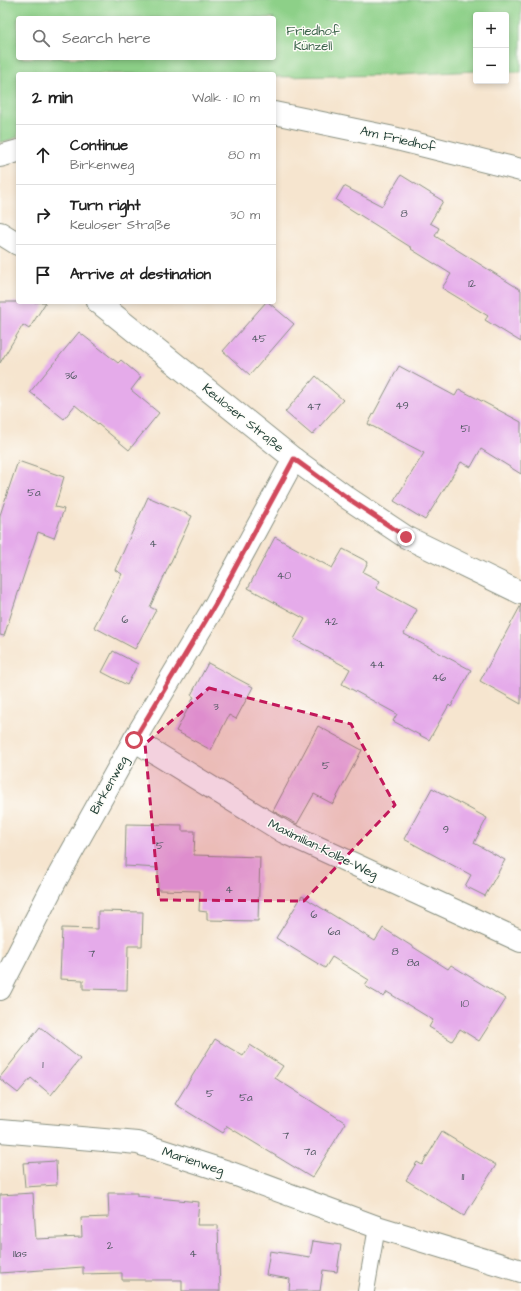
<!DOCTYPE html>
<meta charset="utf-8">
<style>
:root{--surface:#fff;--page:#f2f2f2;--text:#222;--muted:#767676;--line:#e0e0e0}
body{margin:0;font-family:"Architects Daughter",sans-serif;background:var(--page);color:var(--text)}
.controls{position:absolute;right:12px;top:12px;display:grid;overflow:hidden;border-radius:4px;box-shadow:0 2px 6px #0003}
.controls button{width:36px;height:36px;display:grid;place-items:center;padding:0;border:0;border-bottom:1px solid var(--line);background:var(--surface);color:var(--text);font:20px sans-serif}
.stop{position:absolute;width:12px;height:12px;margin:-9px;border:3px solid #d1495b;border-radius:50%;background:#fff}
.stop.end{background:#d1495b;border-color:#fff;box-shadow:0 1px 4px #0008}
.list{margin:0;padding:0;list-style:none}
h2{display:flex;justify-content:space-between;align-items:center;height:52px;margin:0;padding:0 16px;font-size:17px}
h2 small{font-size:13px;font-weight:400;color:var(--muted)}
.list li{display:grid;grid-template-columns:26px 1fr auto;gap:12px;align-items:center;box-sizing:border-box;height:60px;padding:0 16px;border-top:1px solid var(--line)}
.list b{display:block;font-size:15px;white-space:nowrap}
.list p{margin:0;font-size:13px;white-space:nowrap;color:var(--muted)}
.list em{font-size:13px;font-style:normal;color:var(--muted)}
.icon{flex:none;width:22px;height:22px;fill:none;stroke:currentColor;stroke-width:2;stroke-linecap:round;stroke-linejoin:round}
.map{position:relative;flex:none;width:521px;height:1291px;overflow:hidden}
.search{position:absolute;background:var(--surface);box-shadow:0 2px 6px #0003;left:16px;top:16px;width:260px;height:44px;display:flex;align-items:center;gap:10px;box-sizing:border-box;padding:0 14px;border-radius:4px;color:var(--muted);font-size:15px}
.panel{position:absolute;background:var(--surface);box-shadow:0 2px 6px #0003;left:16px;top:72px;width:260px;height:232px;border-radius:4px}
.map>svg:first-child{display:block}
</style>
<div class="map">
<svg width="521" height="1291" viewBox="0 0 521 1291">
<rect width="100%" height="100%" fill="#fdfcf7"/>
<filter id="ink" filterUnits="userSpaceOnUse"><feTurbulence type="fractalNoise" baseFrequency=".025" numOctaves="2"/><feDisplacementMap in="SourceGraphic" scale="8" xChannelSelector="R" yChannelSelector="G"/><feConvolveMatrix kernelMatrix="1 2 1 2 8 2 1 2 1" color-interpolation-filters="sRGB"/></filter>
<filter id="wash" filterUnits="userSpaceOnUse"><feTurbulence type="fractalNoise" baseFrequency=".012" numOctaves="4" result="noise"/><feDisplacementMap in="SourceGraphic" scale="16" xChannelSelector="R" yChannelSelector="G"/><feGaussianBlur stdDeviation="0.9" result="paint"/><feColorMatrix in="noise" values="0 0 0 0 0 0 0 0 0 0 0 0 0 0 0 0 0 1.4 0 .05"/><feComposite in="paint" operator="in"/></filter>
<g filter="url(#wash)">
<rect width="100%" height="100%" fill="#f6e5cf"/>
<path fill="#8dd088" stroke="#56865e" fill-rule="evenodd" d="M0 0H521V72H506V15H476V71L396 75 274 77V74H18V137L0 143ZM18 18H274V58H18Z"/>
<g id="blocks">
<g fill="#e5abea">
<path d="M401 175 443 201 430 223 439 228 435 236 521 290V342L485 320 488 316 442 288 451 274 411 249 412 248 336 200 344 186 382 206Z"/>
<path d="M0 302H46L29 329 23 325 0 363Z"/>
<path d="M266 302H268L294 324 250 375 223 351Z"/>
<path d="M79 332 118 363 121 360 141 377 131 390 159 413 129 450 75 405 64 419 30 392Z"/>
<path d="M399 366 455 396 459 389 521 422V474L481 449 471 467 461 462 425 520 394 501 424 453 368 424Z"/>
<path d="M316 376 343 400 312 435 285 412Z"/>
<path d="M18 461 64 477 55 507 64 509 54 538 38 532 4 636 0 635V515Z"/>
<path d="M148 497 192 516 150 607 156 610 135 649 94 627 122 574 115 570Z"/>
<path d="M275 537 332 568 343 549 368 562 363 572 380 581 376 588 417 610 404 634 471 670 451 707 449 705 429 740 393 721 397 714 342 684 350 669 294 639 305 619 248 588Z"/>
<path d="M521 605V704L480 681Z"/>
<path d="M113 651 138 664 127 685 102 672Z"/>
<path d="M208 663 253 687 236 719 229 715 211 750 176 731 194 697 191 695Z"/>
<path d="M318 726 362 750 333 804 314 794 297 824 273 811Z"/>
<path d="M432 788 487 818 474 843 505 860 485 896 465 886 471 875 404 839Z"/>
<path d="M126 824 182 825V831H195L194 855 260 857 258 921 207 920V912L199 911 200 891 158 890V868L125 866Z"/>
<path d="M302 896 375 941 383 928 448 969 451 965 506 999 479 1041 460 1029 452 1041 429 1027 433 1020 387 992 384 997 365 986 369 980 332 957 325 968 276 938Z"/>
<path d="M98 911 143 912 142 946H128L127 990 83 989V980L60 979 62 928 98 929Z"/>
<path d="M40 1027 80 1059 51 1095 31 1078 18 1093 0 1079V1077Z"/>
<path d="M215 1039 243 1056 250 1045 283 1066 275 1078 346 1123 312 1178 227 1126 222 1133 175 1104Z"/>
<path d="M442 1132 496 1165 464 1216 406 1180 417 1162 422 1165Z"/>
<path d="M56 1161 57 1185 25 1187 23 1163Z"/>
<path d="M33 1193 36 1239 82 1237 81 1218 109 1217 108 1193H137V1196L199 1202 197 1225H218L220 1291H182V1280H122V1273L83 1274V1267L0 1273V1195Z"/>
<path d="M313 1241 341 1245 337 1272 323 1270 320 1291H289L290 1279 266 1275 270 1251 310 1257Z"/>
</g>
</g>
</g>
<g filter="url(#ink)">
<use href="#blocks" fill-opacity="0" stroke="#8a9182" stroke-width="1"/>
<g fill="none" stroke-linecap="round" stroke-linejoin="round">
<defs>
<path id="service" d="M366 1291 377 1227"/>
<g id="minor">
<path d="M274 113 389 137 521 170"/>
<path d="M0 156 18 151"/>
<path d="M134 740 284 832 521 941"/>
<path d="M0 989 55 882 134 740 215 605 294 459"/>
<path d="M0 1131 138 1143 231 1173 377 1227 521 1271"/>
</g>
<g id="tertiary">
<path d="M0 233 18 244"/>
<path d="M98 302 294 459 349 499 406 537 521 593"/>
</g>
</defs>
<use href="#service" stroke="#8a9182" stroke-width="18"/>
<use href="#minor" stroke="#8a9182" stroke-width="24"/>
<use href="#tertiary" stroke="#8a9182" stroke-width="24"/>
<use href="#service" stroke="#fff" stroke-width="16"/>
<use href="#minor" stroke="#fff" stroke-width="22"/>
<use href="#tertiary" stroke="#fff" stroke-width="22"/>
</g>
</g>
<g fill="none" stroke-linecap="round" stroke-linejoin="round" filter="url(#ink)">
<path stroke="#d1495b" stroke-width="5" d="M134 740 215 605 294 459 349 499 406 537"/>
</g>
<path fill="#c2185b" fill-opacity="0.2" stroke="#c2185b" stroke-width="3" stroke-dasharray="8 5" stroke-linejoin="round" d="M209 688 351 724 395 805 304 901 159 900 145 744Z"/>
<g text-anchor="middle" dominant-baseline="central" stroke-width="3" stroke-linejoin="round" paint-order="stroke">
<g font-size="11" fill="#505862">
<text x="404" y="213">8</text>
<text x="472" y="283">12</text>
<text x="259" y="338">45</text>
<text x="71" y="375">36</text>
<text x="402" y="405">49</text>
<text x="314" y="406">47</text>
<text x="465" y="428">51</text>
<text x="34" y="492">5a</text>
<text x="153" y="543">4</text>
<text x="284" y="575">40</text>
<text x="125" y="619">6</text>
<text x="331" y="621">42</text>
<text x="377" y="664">44</text>
<text x="439" y="677">46</text>
<text x="216" y="706">3</text>
<text x="326" y="765">5</text>
<text x="446" y="829">9</text>
<text x="160" y="845">5</text>
<text x="229" y="889">4</text>
<text x="314" y="914">6</text>
<text x="334" y="931">6a</text>
<text x="395" y="951">8</text>
<text x="92" y="953">7</text>
<text x="413" y="962">8a</text>
<text x="465" y="1003">10</text>
<text x="43" y="1064">1</text>
<text x="210" y="1093">5</text>
<text x="246" y="1097">5a</text>
<text x="286" y="1135">7</text>
<text x="310" y="1151">7a</text>
<text x="463" y="1176">11</text>
<text x="110" y="1245">2</text>
<text x="20" y="1253">11as</text>
<text x="193" y="1253">4</text>
</g>
<g font-size="13" fill="#3a6249" stroke="#fdfcf7">
<text x="313" y="31">Friedhof<tspan x="313" dy="15">Künzell</tspan></text>
</g>
<g font-size="13" fill="#1f3d34" stroke="#fdfcf7">
<text transform="translate(398 139) rotate(13)">Am Friedhof</text>
<text transform="translate(243 418) rotate(39)">Keuloser Straße</text>
<text transform="translate(109 785) rotate(-61)">Birkenweg</text>
<text transform="translate(323 849) rotate(26)">Maximilian-Kolbe-Weg</text>
<text transform="translate(193 1161) rotate(18)">Marienweg</text>
</g>
</g>
</svg>
<div class="controls">
<button>+</button>
<button>−</button>
</div>
<div class="stop" style="left:134px;top:740px"></div>
<div class="stop end" style="left:406px;top:537px"></div>
<div class="search"><svg class="icon" aria-label="search" viewBox="0 0 24 24"><circle cx="10" cy="10" r="6"/><path d="M15 15l6 6"/></svg>Search here</div>
<section class="panel">
<h2>2 min<small>Walk · 110 m</small></h2>
<ul class="list">
<li><svg class="icon" aria-label="ahead" viewBox="0 0 24 24"><path d="M12 20V5M6 11l6-6 6 6"/></svg><div><b>Continue</b><p>Birkenweg</p></div><em>80 m</em></li>
<li><svg class="icon" aria-label="right" viewBox="0 0 24 24"><path d="M7 20v-9h11M14 6l5 5-5 5"/></svg><div><b>Turn right</b><p>Keuloser Straße</p></div><em>30 m</em></li>
<li><svg class="icon" aria-label="arrive" viewBox="0 0 24 24"><path d="M6 21V4h12l-3 4 3 4H6"/></svg><div><b>Arrive at destination</b></div></li>
</ul>
</section>
</div>
